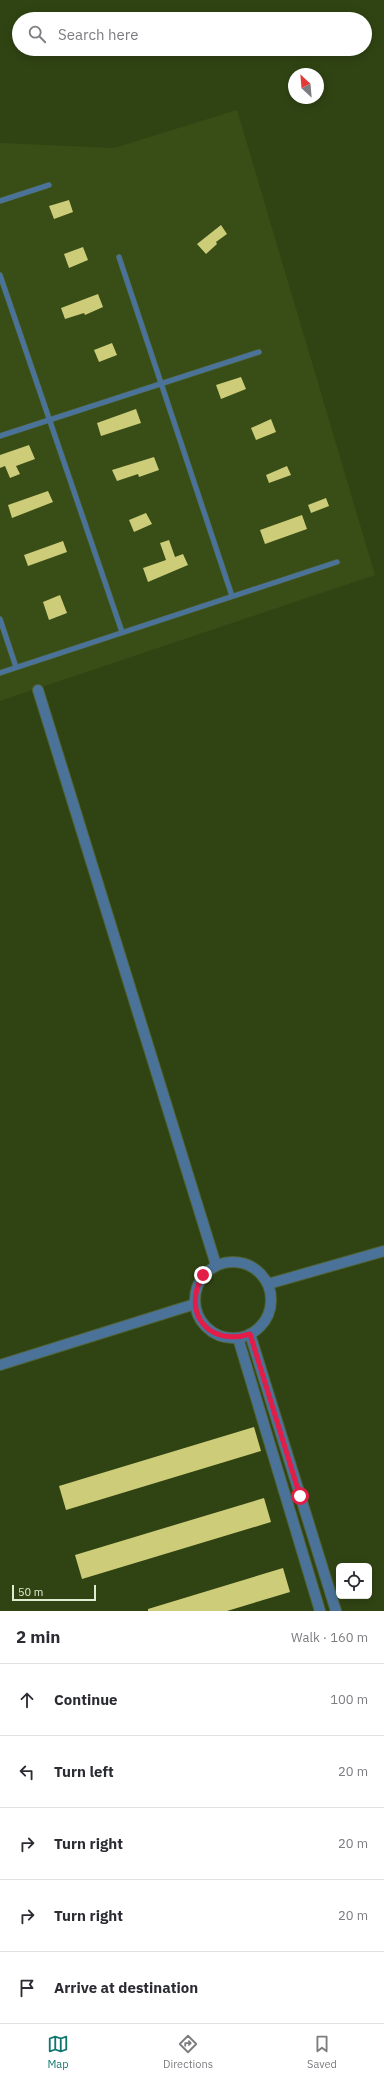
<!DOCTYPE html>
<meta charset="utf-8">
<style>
:root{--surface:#fff;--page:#f7f7f7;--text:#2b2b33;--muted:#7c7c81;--line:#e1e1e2;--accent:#0f766e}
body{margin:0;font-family:"IBM Plex Sans",sans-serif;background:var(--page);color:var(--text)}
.controls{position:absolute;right:12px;bottom:12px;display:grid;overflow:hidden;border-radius:6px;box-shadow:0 2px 10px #0003}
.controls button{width:36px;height:36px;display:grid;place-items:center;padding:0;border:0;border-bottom:1px solid var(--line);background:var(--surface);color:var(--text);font:20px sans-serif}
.compass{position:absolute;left:288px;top:68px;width:36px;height:36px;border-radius:50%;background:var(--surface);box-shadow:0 2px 10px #0003;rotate:334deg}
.scale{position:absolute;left:12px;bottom:10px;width:84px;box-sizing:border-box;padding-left:4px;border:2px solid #dfecd1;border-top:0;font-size:11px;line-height:14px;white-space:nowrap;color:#dfecd1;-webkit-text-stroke:3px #304413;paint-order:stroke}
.stop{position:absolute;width:12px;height:12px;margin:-9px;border:3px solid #e11d48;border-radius:50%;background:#fff}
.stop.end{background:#e11d48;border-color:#fff;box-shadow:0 1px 4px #0008}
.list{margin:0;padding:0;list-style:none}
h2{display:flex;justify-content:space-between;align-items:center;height:52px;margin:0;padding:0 16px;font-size:17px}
h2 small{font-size:13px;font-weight:400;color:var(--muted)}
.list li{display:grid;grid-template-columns:26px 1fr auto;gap:12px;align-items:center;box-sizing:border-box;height:72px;padding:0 16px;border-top:1px solid var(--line)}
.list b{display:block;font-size:15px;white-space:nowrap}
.list em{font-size:13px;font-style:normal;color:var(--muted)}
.icon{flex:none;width:22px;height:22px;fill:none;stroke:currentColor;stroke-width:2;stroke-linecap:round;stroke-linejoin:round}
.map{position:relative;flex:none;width:384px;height:1611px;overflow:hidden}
.search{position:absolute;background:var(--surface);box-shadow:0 2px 10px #0003;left:12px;right:12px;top:12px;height:44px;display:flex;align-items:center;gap:10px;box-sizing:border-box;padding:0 14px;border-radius:22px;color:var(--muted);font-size:15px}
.sheet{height:412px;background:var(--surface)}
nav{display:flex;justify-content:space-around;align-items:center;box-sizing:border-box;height:56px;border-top:1px solid var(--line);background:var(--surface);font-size:11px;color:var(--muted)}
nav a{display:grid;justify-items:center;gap:2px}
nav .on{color:var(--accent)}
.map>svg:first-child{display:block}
</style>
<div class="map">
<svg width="384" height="1611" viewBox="0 0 384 1611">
<rect width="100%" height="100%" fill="#304413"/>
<path fill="#384e16" d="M237 110 375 575 0 701V143L114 148Z"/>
<g fill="#cdcc79">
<path d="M69 200 73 212 54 219 49 206Z"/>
<path d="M221 225 227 234 216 242 217 244 206 254 197 244Z"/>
<path d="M83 247 88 260 69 268 64 254Z"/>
<path d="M98 294 103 307 85 315 84 313 65 319 61 308Z"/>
<path d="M112 343 117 355 99 362 94 350Z"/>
<path d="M241 377 246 389 221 399 216 385Z"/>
<path d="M136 409 141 423 101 436 97 423Z"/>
<path d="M271 419 276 432 256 440 251 428Z"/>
<path d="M29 445 35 459 16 466 20 474 10 478 5 466 0 468V455Z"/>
<path d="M154 457 159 470 139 477 138 474 117 481 112 470Z"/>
<path d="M287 466 291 475 269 483 266 475Z"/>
<path d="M48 491 53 502 12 518 8 505Z"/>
<path d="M326 498 329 506 311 513 308 505Z"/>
<path d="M146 513 152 524 134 532 129 520Z"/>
<path d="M302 515 307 529 265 544 260 530Z"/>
<path d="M169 540 175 557 183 554 188 565 148 582 143 568 166 560 160 543Z"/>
<path d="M63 541 67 552 28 566 24 555Z"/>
<path d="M60 595 67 613 49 620 43 602Z"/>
<path d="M254 1427 261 1451 66 1510 59 1486Z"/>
<path d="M264 1498 271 1522 82 1579 75 1555Z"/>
<path d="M283 1568 290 1592 227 1611H148V1609Z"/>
</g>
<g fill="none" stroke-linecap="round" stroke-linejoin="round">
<defs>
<g id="service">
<path d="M0 201 49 185"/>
<path d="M119 257 232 596"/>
<path d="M0 275 122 632"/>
<path d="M0 436 259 352"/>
<path d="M0 619 16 667"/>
<path d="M0 673 337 562"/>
</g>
<g id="minor">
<path d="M38 690 216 1265"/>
<circle cx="233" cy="1300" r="38"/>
<path d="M268 1284 384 1251"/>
<path d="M250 1334 336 1611"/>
<path d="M238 1338 320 1611"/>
<path d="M0 1365 195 1304"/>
</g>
</defs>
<use href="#service" stroke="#506235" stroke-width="6"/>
<use href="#minor" stroke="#506235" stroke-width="12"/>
<use href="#service" stroke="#4b7399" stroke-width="5"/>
<use href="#minor" stroke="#4b7399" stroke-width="10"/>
</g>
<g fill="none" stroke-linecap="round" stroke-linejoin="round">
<path stroke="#e11d48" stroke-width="5" d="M203 1275C181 1313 209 1347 250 1334L300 1496"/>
</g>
</svg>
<div class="controls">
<button><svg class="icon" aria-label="locate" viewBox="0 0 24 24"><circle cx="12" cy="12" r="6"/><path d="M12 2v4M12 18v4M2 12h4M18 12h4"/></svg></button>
</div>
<svg class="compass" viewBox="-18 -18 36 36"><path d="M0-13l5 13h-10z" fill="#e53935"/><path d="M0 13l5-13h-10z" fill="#7c7c81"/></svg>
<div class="scale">50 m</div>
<div class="stop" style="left:300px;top:1496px"></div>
<div class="stop end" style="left:203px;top:1275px"></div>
<div class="search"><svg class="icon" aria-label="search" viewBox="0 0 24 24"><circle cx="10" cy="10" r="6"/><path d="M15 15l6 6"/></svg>Search here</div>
</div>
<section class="sheet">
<h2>2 min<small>Walk · 160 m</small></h2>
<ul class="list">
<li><svg class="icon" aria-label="ahead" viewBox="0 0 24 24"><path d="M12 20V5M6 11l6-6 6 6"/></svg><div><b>Continue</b></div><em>100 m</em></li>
<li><svg class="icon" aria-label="left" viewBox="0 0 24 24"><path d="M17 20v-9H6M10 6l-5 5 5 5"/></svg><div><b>Turn left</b></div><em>20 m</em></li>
<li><svg class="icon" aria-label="right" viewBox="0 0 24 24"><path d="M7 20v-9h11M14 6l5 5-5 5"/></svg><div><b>Turn right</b></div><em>20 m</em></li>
<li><svg class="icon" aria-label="right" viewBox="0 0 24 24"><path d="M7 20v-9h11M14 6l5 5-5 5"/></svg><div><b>Turn right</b></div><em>20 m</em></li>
<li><svg class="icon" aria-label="arrive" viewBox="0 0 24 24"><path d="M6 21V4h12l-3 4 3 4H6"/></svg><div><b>Arrive at destination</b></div></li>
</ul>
</section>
<nav>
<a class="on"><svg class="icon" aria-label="map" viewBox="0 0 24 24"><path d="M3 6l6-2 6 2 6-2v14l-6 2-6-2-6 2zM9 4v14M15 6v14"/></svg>Map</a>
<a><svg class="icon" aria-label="directions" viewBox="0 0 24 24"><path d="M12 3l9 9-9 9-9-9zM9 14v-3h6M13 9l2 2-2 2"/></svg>Directions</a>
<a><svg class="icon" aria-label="saved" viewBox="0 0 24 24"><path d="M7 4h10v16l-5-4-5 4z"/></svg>Saved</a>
</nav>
